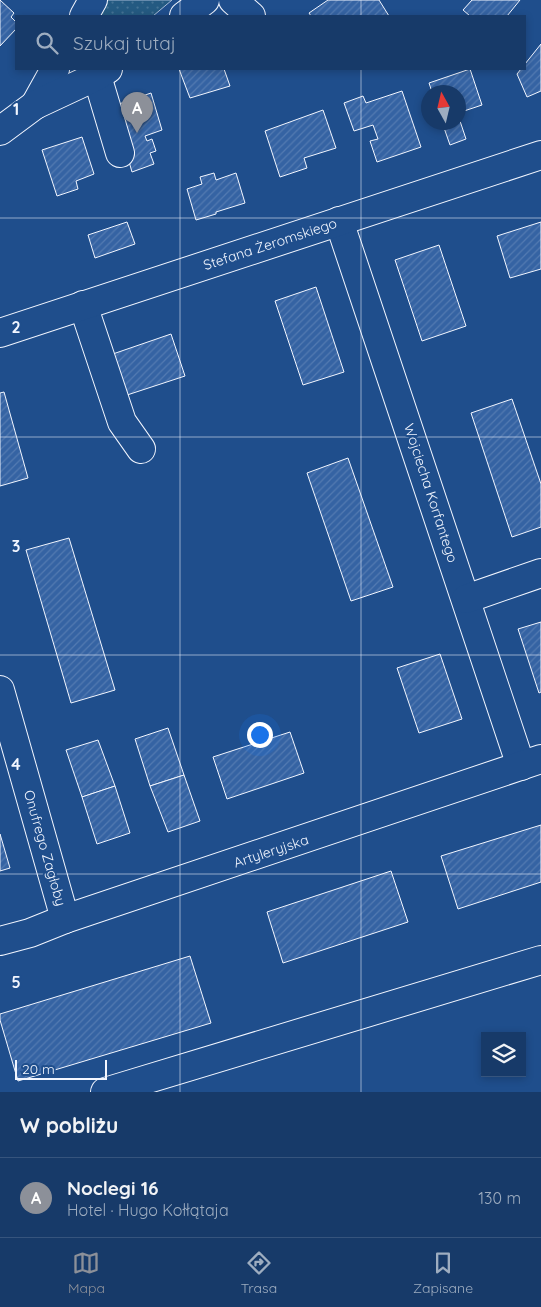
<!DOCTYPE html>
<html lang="pl">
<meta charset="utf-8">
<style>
:root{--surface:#173a69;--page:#244571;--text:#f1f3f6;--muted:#9eadc0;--line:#36547d;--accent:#8c9099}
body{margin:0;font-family:Quicksand,sans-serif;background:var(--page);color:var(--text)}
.controls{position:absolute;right:15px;bottom:15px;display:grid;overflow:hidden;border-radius:0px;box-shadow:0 2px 8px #0003}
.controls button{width:45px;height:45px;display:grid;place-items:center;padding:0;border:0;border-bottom:1px solid var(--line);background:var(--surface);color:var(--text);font:25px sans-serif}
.compass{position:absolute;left:421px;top:85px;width:45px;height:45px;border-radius:50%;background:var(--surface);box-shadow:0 2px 8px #0003;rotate:352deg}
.scale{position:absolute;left:15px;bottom:12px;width:92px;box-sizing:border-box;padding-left:5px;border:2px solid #f2f6ff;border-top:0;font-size:14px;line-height:18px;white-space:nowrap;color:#f2f6ff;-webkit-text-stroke:4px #1f4e8c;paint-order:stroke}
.you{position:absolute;left:259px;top:734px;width:18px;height:18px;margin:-12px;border:4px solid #fff;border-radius:50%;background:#1a73e8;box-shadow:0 0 0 8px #1a73e833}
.badge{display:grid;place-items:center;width:32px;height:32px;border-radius:50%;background:var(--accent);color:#fff;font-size:16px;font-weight:700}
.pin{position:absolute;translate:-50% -41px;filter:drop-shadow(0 1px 2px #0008)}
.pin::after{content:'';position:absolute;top:26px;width:18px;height:15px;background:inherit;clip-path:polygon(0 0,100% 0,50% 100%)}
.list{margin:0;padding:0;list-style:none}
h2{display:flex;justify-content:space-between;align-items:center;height:65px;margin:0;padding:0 20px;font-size:21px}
h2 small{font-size:16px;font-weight:400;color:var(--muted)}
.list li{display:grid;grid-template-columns:32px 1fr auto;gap:15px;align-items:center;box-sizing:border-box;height:80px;padding:0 20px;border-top:1px solid var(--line)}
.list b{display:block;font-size:19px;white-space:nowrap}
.list p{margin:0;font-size:16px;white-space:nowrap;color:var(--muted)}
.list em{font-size:16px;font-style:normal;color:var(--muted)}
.icon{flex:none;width:28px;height:28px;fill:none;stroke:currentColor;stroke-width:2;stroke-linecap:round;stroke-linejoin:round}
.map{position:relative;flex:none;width:541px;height:1092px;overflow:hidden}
.search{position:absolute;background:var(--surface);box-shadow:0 2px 8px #0003;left:15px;right:15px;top:15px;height:55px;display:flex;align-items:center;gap:12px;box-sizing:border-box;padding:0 18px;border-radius:0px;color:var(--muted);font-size:19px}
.sheet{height:145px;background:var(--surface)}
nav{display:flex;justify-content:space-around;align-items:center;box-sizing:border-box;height:70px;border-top:1px solid var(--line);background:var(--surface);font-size:14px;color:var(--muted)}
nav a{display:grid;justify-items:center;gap:2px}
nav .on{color:var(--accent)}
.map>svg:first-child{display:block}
</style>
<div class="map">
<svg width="541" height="1092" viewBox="0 0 541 1092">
<defs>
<pattern id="grass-dots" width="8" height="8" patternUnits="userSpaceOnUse" patternTransform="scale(1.25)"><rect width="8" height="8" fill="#245a82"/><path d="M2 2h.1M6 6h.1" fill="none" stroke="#447295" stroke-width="1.8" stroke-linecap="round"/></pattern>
<pattern id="building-hatch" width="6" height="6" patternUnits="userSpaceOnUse" patternTransform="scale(1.25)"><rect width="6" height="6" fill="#3563a3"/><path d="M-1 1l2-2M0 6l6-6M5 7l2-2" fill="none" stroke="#537ab1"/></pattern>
</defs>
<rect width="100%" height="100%" fill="#1f4e8c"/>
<path fill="url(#grass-dots)" stroke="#a8bbd7" d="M106 0H172L153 16H96Z"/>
<g fill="url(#building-hatch)" stroke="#f2f6ff">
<path d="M0 0 14 13 11 17 16 22V29L0 46Z"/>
<path d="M328 0H379L389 16H311L309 13Z"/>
<path d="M472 0H520L507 16H470L463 10Z"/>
<path d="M541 44V91L527 97 517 74 521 69H525V64Z"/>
<path d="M179 69H224L230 86 190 98Z"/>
<path d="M470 69 482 105 458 113V92H432L429 83Z"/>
<path d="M402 91 421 147 377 162 370 141 378 139 373 125 354 131 344 103 363 96 366 103Z"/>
<path d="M151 93 162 130 145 136 147 141 152 139 156 151 150 153 154 164 132 172 113 106Z"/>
<path d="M323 110 336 148 304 158 307 168 280 177 265 131Z"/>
<path d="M458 115 466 139 450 145 442 122H458Z"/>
<path d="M82 137 94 174 76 181 78 189 57 196 42 150Z"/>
<path d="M214 173 216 180 236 173 245 203 216 212V214L196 220 187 189 202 184 200 177Z"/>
<path d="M127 222 135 244 95 258 88 235Z"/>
<path d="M541 222V269L510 278 497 236Z"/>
<path d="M439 245 466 326 422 341 395 260Z"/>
<path d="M316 287 344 372 303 385 275 301Z"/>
<path d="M171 334 185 376 121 397 107 356Z"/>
<path d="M4 392 28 478 0 486V393Z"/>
<path d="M512 399 541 484V527L512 537 471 413Z"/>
<path d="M348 458 393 587 351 601 307 473Z"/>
<path d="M69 538 115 690 71 703 26 550Z"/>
<path d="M541 622V692L539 693 518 629Z"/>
<path d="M440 654 462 719 419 733 397 668Z"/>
<path d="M168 728 184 775 150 786 135 739Z"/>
<path d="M290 732 304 773 227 799 213 757Z"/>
<path d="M98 740 115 786 82 797 66 750Z"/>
<path d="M184 775 200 821 168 832 150 786Z"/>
<path d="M115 786 130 833 97 844 82 797Z"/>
<path d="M541 825V882L458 909 441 856Z"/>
<path d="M0 834 10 868 0 871Z"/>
<path d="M391 871 408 922 283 963 267 912Z"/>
<path d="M190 956 211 1023 18 1081 0 1020V1014Z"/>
</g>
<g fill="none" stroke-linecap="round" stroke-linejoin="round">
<defs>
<g id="minor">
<path d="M233 0 251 16"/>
<path d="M84 16 93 0"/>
<path d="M184 16 205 0"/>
<path d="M97 76 120 153"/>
<path d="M35 105 55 69"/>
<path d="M0 131 35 105 97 76 108 69"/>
<path d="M339 221 521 766"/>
<path d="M83 305 122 422 141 449"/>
<path d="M0 333 541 155"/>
<path d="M466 599 541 573"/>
<path d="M0 690 65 919"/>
<path d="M0 941 30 933 65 919 541 759"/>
<path d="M105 1092 541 960"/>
</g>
</defs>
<use href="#minor" stroke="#f2f6ff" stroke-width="30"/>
<use href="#minor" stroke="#1f4e8c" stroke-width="28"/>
</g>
<path fill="none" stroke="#f2f6ff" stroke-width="1" stroke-opacity="0.55" d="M180 0V16M361 0V16M180 69V1092M361 69V1092M0 218H541M0 437H541M0 655H541M0 874H541"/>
<g text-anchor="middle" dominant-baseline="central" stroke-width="4" stroke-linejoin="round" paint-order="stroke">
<g font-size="14" fill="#f2f6ff" stroke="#1f4e8c">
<text transform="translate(270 244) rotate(-18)">Stefana Żeromskiego</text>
<text transform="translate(431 493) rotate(72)">Wojciecha Korfantego</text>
<text transform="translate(45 848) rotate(74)">Onufrego Zagłoby</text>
<text transform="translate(271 851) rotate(-18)">Artyleryjska</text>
</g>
</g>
<g font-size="16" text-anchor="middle" font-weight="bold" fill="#f2f6ff" stroke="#1f4e8c" stroke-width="4" stroke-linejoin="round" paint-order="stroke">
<text x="16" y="115">1</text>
<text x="16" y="333">2</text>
<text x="16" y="552">3</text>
<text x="16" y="770">4</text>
<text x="16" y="988">5</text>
</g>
</svg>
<div class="controls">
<button><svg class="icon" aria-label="layers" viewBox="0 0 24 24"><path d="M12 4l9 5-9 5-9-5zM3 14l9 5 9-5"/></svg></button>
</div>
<svg class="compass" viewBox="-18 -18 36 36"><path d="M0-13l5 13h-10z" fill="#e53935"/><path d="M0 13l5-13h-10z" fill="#9eadc0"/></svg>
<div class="scale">20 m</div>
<div class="you"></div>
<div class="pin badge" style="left:137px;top:133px">A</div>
<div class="search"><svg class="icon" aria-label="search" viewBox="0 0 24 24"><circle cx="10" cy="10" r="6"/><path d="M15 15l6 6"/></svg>Szukaj tutaj</div>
</div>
<section class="sheet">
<h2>W pobliżu<small></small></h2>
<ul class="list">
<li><span class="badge">A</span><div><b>Noclegi 16</b><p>Hotel · Hugo Kołłątaja</p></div><em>130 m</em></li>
</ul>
</section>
<nav>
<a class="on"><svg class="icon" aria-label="map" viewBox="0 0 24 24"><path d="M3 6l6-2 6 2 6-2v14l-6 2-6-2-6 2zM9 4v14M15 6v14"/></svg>Mapa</a>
<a><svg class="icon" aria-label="directions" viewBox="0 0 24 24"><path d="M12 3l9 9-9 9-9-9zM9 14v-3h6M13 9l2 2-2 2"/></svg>Trasa</a>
<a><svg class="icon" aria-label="saved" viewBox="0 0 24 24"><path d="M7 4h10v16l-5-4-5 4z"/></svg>Zapisane</a>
</nav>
